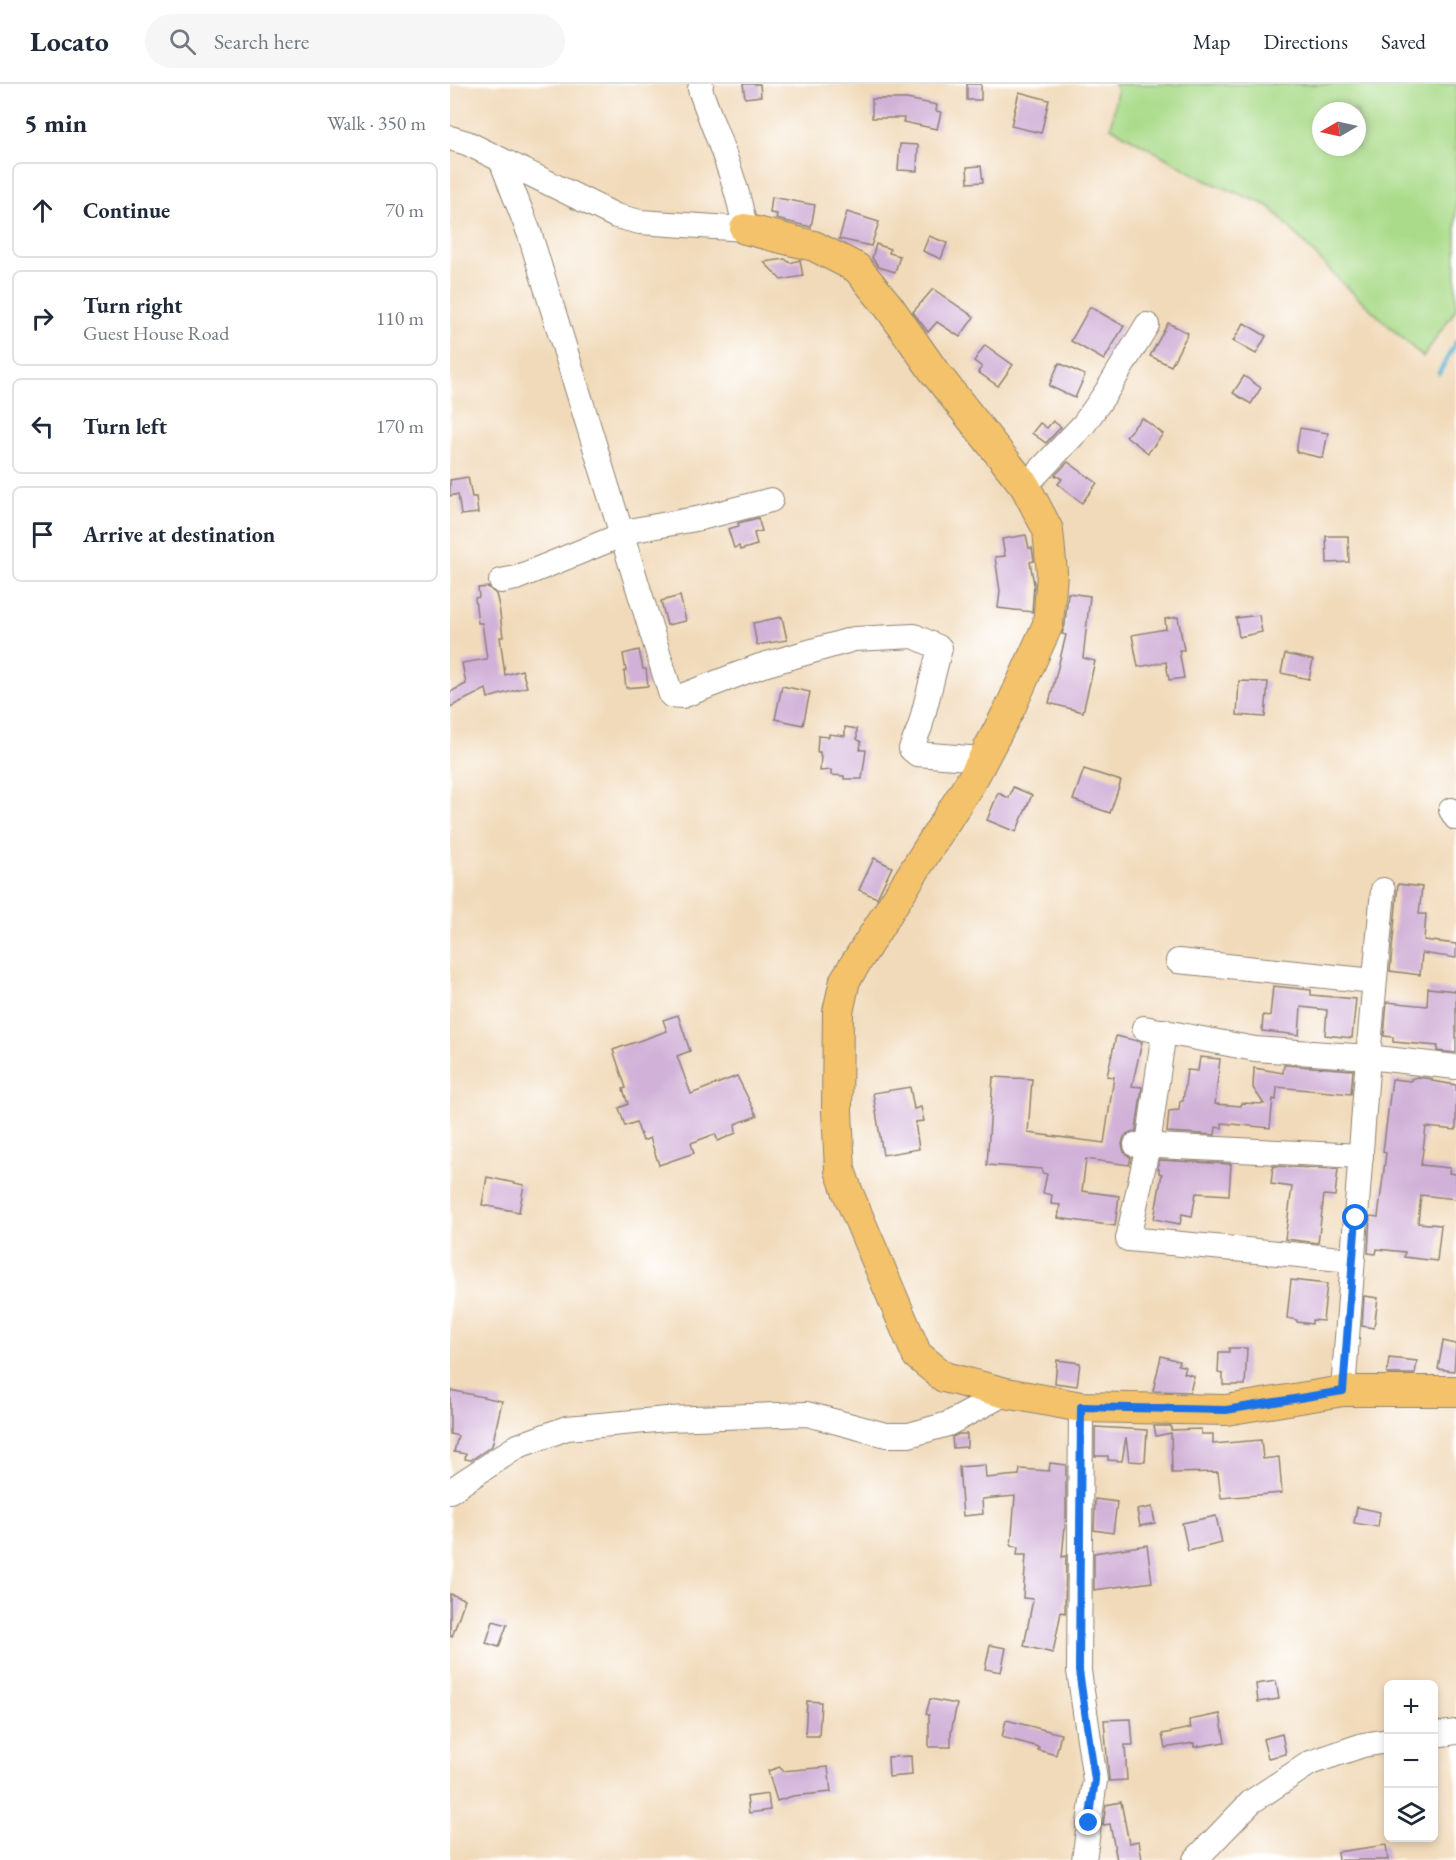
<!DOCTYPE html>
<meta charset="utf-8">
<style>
:root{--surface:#fff;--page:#f6f6f7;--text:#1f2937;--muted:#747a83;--line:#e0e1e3}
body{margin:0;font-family:"EB Garamond",serif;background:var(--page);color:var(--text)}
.controls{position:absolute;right:18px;bottom:18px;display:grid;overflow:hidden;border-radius:9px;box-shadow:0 3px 9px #0003}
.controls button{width:54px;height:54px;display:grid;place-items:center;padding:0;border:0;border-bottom:2px solid var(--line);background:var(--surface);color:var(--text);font:30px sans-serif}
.compass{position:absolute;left:862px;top:18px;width:54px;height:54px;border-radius:50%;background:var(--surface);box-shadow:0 3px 9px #0003;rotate:261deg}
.stop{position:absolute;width:18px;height:18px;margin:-14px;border:4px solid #1a73e8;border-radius:50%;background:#fff}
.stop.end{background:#1a73e8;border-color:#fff;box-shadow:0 2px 6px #0008}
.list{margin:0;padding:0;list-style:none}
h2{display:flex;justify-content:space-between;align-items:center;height:78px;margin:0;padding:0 24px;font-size:26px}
h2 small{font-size:20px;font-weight:400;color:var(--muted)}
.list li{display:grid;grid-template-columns:39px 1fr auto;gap:18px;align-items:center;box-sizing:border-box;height:96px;margin:0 12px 12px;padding:0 12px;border:2px solid var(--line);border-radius:9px}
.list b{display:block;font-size:22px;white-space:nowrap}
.list p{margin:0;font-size:20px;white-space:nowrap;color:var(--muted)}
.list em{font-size:20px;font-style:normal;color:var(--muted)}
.icon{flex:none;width:33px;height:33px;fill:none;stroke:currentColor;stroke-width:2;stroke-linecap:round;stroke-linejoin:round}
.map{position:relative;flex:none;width:1006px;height:1776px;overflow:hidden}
header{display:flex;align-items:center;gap:36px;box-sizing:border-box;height:84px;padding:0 30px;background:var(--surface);border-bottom:2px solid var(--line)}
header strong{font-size:28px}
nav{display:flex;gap:33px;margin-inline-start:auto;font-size:21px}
.search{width:420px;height:54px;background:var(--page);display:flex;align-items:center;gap:15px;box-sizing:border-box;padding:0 21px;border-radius:33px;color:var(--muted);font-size:22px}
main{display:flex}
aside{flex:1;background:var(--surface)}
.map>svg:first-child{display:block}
</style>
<header>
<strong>Locato</strong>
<div class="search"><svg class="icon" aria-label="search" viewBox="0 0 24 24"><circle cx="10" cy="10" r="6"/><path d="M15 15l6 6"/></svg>Search here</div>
<nav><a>Map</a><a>Directions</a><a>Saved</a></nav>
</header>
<main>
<aside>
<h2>5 min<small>Walk · 350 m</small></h2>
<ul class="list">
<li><svg class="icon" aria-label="ahead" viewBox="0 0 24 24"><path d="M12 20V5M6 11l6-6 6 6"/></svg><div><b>Continue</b></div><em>70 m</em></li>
<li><svg class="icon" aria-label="right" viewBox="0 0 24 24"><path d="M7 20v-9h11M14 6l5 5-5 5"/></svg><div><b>Turn right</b><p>Guest House Road</p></div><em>110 m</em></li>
<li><svg class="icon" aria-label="left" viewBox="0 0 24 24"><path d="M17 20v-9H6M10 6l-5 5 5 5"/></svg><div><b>Turn left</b></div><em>170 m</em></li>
<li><svg class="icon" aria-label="arrive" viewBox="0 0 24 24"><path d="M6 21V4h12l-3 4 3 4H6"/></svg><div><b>Arrive at destination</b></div></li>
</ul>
</aside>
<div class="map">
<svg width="1006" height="1776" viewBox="0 0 1006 1776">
<rect width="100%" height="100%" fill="#fff"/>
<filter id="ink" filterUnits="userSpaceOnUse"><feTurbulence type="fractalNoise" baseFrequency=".0167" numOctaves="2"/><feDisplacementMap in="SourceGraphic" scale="12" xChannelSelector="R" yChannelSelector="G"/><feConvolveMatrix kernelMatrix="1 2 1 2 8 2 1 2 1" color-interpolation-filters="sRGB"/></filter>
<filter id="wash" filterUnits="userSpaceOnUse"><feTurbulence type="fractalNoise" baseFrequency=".008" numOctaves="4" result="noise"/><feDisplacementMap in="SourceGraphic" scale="24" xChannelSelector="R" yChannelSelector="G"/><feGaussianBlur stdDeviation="1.35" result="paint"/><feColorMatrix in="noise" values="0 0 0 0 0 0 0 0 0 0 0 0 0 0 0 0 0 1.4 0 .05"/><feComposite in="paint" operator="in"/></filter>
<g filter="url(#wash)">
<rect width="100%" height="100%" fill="#f1daba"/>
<path fill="#aadb8a" stroke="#6a835a" stroke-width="1.5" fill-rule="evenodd" d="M664 0H1006V225L973 273 891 198 819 122 757 97 661 43 667 6ZM871 27H907V63H871Z"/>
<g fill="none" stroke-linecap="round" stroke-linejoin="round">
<path stroke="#4db0cc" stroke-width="4.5" d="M989 289 1006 258"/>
</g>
<g id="blocks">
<g fill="#d1b1d8">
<path d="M293 0H310L311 12 295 14Z"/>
<rect x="517" y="0" width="14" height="16"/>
<path d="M569 8 599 16 591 49 561 42Z"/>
<path d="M422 15H457L487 21 486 27 491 28 487 45 453 38 454 34H422Z"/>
<path d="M450 60 468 61 467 87 448 86Z"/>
<path d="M531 82 533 98 518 99 517 83Z"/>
<path d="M322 113 365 121 361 143 326 135 327 130 320 129Z"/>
<path d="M397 128 429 138 421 162 389 155Z"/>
<path d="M479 152 497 159 491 175 473 167Z"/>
<path d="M426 160 440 165 439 169 450 172 445 188 429 183 422 174Z"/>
<path d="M335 175 340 179 350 176 353 192 331 196 314 178Z"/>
<path d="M483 205 524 233 510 253 487 238 478 248 463 228Z"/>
<path d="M640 223 674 242 654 276 621 257Z"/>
<path d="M718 239 738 249 721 282 700 272Z"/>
<path d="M794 239 816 252 806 270 783 257Z"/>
<path d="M535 261 563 281 548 302 528 288 532 283 524 277Z"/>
<path d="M609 279 635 291 625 314 599 302Z"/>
<path d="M794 292 811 304 801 320 783 309Z"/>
<path d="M692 334 713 350 698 369 676 352Z"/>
<path d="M603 337 611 343 596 359 582 349 590 339 597 344Z"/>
<path d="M850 344 878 349 873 374 846 368Z"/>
<path d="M618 378 647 399 632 419 608 400 612 395 605 391Z"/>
<path d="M18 393 22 413H26L28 429 11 431 8 410 0 412V396Z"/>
<path d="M308 434 312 447 304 449 307 461 290 466 289 462 284 464 278 445 289 442 288 439Z"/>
<path d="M576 451 579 464H582L584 477 580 478 584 500 582 528 548 524 550 507 545 473 555 472 552 455Z"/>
<path d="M876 452H898L899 478 877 479Z"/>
<path d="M38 503 46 510 49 522 53 553H50L55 591 72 586 77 603 38 614 36 605 0 623V608L16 600 12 579 37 575 32 539H28L25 514 29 513 28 504Z"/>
<path d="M618 509 640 512 633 574 645 577 633 628 599 619 616 551 612 550 615 541Z"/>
<path d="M230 512 236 537 217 541 211 517Z"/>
<path d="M809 531 812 548 789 553 786 534Z"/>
<path d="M332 533 337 556 307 561 303 539Z"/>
<path d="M728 533 734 566H729L734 594 719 596 716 578 688 583 682 551 716 545 715 535Z"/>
<path d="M189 566 193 585H196L198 602 176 604 174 587H176L173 570Z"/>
<path d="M835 570 863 576 859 595 831 589Z"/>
<path d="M789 597 818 598 815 633 787 631Z"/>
<path d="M332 602 360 608 353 641 325 635Z"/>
<path d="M395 643 407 645V655L411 658 410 666H416L412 695H394V692L381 691V686L370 687 371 672H370V668H367L368 652 379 653V650L395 652Z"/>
<path d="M634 685 671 697 660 729 623 716Z"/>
<path d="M563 703 582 711 566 748 537 736 548 709 559 714Z"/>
<path d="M424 774 442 783 427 814 409 806Z"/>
<path d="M948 800 972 803 969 830H976L974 856 1006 860V874L972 869 970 891 940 887Z"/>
<path d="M823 902 861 906V911L906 915 902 954 875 951 877 926 851 923 849 951 812 947 813 931 820 932Z"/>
<path d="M978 904 1006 907V969L987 967 988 962 943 958V953L934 952 937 918 977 922Z"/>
<path d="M228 931 240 967 227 972 241 1010 287 992 307 1032 285 1040 286 1049 268 1057 265 1050 241 1059 244 1069 209 1081 200 1054 193 1057 186 1038 175 1042 169 1024 178 1020 173 1005 176 1004 163 966 217 947 213 936Z"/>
<path d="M666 952 692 958 682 1002 692 1003 686 1047 679 1049 674 1053 672 1060 674 1068 681 1074 679 1081 636 1075 632 1107 669 1112 665 1142 608 1134 610 1121 601 1120 602 1111 593 1109 597 1090 592 1089V1085L537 1081 543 993 582 995 578 1049 654 1059 664 993 657 992Z"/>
<path d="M750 973 770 975 765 1020 791 1022V1019L814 1020 803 1004 804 984 833 989 834 981 903 986 901 1010 827 1003 826 1016 823 1015 820 1044 772 1039V1044L766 1043 765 1051 717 1048 719 1027 729 1026 730 1017H733L737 986 748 987Z"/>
<path d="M967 993 982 995V997L1006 1001V1046L976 1043 971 1081 1000 1084 999 1089 1006 1090V1115L971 1111 968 1139 991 1141 987 1177 954 1173 955 1168 927 1165 926 1170 918 1169 920 1132 928 1133 936 1069 933 1068 942 995 961 997V995Z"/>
<path d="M460 1003 464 1025 471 1023 474 1037 465 1038 469 1065 433 1071 423 1009Z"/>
<path d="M709 1076 781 1080 779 1111 746 1109 742 1132 732 1130 730 1140 704 1135 712 1090 709 1089V1085H708Z"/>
<path d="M823 1082 888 1085 885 1112 874 1111 868 1159 835 1155 842 1103 821 1100Z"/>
<path d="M37 1093 74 1101 69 1128 32 1121Z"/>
<path d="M841 1196 877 1200 873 1237 862 1236V1240L847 1238V1236L837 1234Z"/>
<path d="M914 1212 928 1214 924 1244 912 1242Z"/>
<path d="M993 1257 1006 1260 1004 1287 988 1285Z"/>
<path d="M779 1264H797L795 1301H773V1290L768 1289 769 1268H779Z"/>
<path d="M711 1272 729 1277 728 1281 736 1283 734 1289 744 1292 740 1308 703 1307Z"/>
<path d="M939 1274 967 1277 965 1290H937Z"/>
<path d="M607 1276 630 1279 627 1302 605 1299Z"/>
<path d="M0 1306 52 1317 42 1362 21 1376 15 1375 16 1370 4 1368 8 1352 0 1350Z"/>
<path d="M704 1342H721V1346L751 1345V1350H763V1360L811 1356 813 1375 829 1373 832 1409 771 1414 768 1388 722 1389 721 1349 706 1352Z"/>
<path d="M645 1343 697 1346 695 1378 679 1377 676 1353 672 1377 658 1376V1372H645Z"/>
<path d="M509 1350H517V1363L503 1364 502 1353Z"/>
<path d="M600 1379 616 1381V1432L612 1473 616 1472 615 1529 611 1528 603 1569 574 1562 583 1515 573 1514 576 1471H567L568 1463 561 1462 565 1412 532 1415 533 1430 513 1432 509 1383 535 1381 536 1394 569 1391 570 1385 599 1387Z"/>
<path d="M645 1415 667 1418 663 1449 644 1446Z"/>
<path d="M702 1423 705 1439 690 1442 687 1426Z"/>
<path d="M907 1423 930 1428 928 1443 904 1439Z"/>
<path d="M766 1432 772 1459 738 1467 732 1439Z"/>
<path d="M697 1461 702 1498 644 1506V1469Z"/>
<path d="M0 1510 15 1515 2 1553 0 1552Z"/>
<path d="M43 1537 57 1541 49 1563 36 1559Z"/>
<path d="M540 1561 556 1564 551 1588 535 1585Z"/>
<path d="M826 1597 829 1615 808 1618 806 1600Z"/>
<path d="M480 1615 507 1620 501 1648V1663H479V1631L476 1630Z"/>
<path d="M357 1617 371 1618 369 1652H355Z"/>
<path d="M770 1630 775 1658 744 1663V1659L715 1664 712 1650 741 1644 739 1636Z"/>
<path d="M681 1635 683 1661H675L677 1696 659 1697 654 1636Z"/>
<path d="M556 1636 611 1650 606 1671 588 1666 589 1663 552 1653Z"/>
<path d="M832 1650 836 1670 818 1674 813 1655Z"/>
<path d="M461 1672 462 1691 439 1693 438 1673Z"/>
<path d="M330 1683 332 1687 378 1683 381 1708 343 1712 327 1717 318 1687Z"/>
<path d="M318 1710 320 1726 299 1729 297 1713Z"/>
<path d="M671 1718 679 1759 689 1757 692 1776H667L660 1740 653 1741 656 1721Z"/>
<path d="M936 1761 938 1776H888L887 1768Z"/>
</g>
</g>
</g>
<g filter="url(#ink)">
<use href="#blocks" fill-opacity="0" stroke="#8e8272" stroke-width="1.5"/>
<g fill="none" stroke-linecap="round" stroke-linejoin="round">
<defs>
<g id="minor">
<path d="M0 54 17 59 166 132 190 138 295 145C287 96 266 52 250 5L251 0"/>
<path d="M51 76 80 151 221 611 232 612 310 582 404 555 464 552 490 564 470 643 461 665 467 670 532 675"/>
<path d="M575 402 634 340 655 310 697 241"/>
<path d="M51 497 66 494 184 446 251 434 321 416"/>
<path d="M1001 726 1006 734"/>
<path d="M728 877 924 897"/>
<path d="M694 944 805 965 918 973 1006 983"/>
<path d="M714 947 698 1061 678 1155 902 1176"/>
<path d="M686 1061 911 1072"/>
<path d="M893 1307 918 973 933 806"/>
<path d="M631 1323 629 1587 645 1696 634 1776"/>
<path d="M0 1407 68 1362 117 1344 217 1335 357 1330 436 1351H459L498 1340 556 1309"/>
<path d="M984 1651 1006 1648"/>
<path d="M745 1776 801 1718 860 1679 913 1661 938 1657"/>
</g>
<path id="major" d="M295 145 364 162 407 184 439 223 483 286 575 402 598 446 602 489 598 540 561 622 523 694 395 896 388 928 387 1027 390 1086 398 1109 467 1271 494 1293 556 1309 631 1323 776 1326 893 1307H1006"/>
</defs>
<use href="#minor" stroke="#8e8272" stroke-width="26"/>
<use href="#major" stroke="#8e8272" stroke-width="32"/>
<use href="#minor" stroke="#fff" stroke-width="24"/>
<use href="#major" stroke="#f3c26a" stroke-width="30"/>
</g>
</g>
<g fill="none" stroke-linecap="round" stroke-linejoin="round" filter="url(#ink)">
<path stroke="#1a73e8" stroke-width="8" d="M639 1739 645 1696 629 1587 631 1323 776 1326 893 1307 906 1134"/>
</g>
</svg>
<div class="controls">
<button>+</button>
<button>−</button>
<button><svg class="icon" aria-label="layers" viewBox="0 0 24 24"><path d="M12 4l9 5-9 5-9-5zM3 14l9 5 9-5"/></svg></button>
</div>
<svg class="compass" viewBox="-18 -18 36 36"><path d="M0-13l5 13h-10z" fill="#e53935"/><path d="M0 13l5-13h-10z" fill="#747a83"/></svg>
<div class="stop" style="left:906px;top:1134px"></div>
<div class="stop end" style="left:639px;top:1739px"></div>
</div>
</main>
